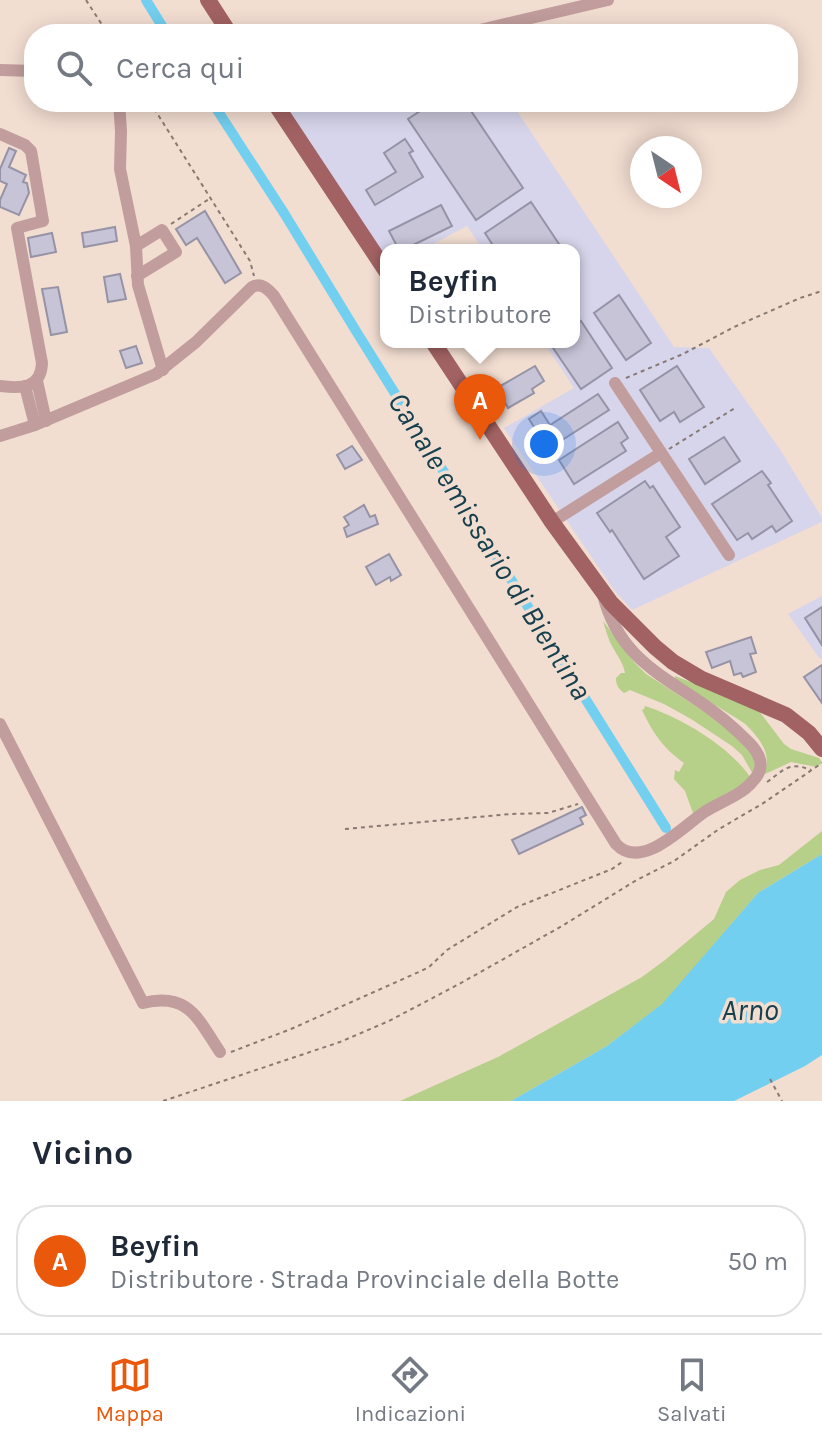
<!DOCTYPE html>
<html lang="it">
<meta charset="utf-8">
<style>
:root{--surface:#fff;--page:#f2f2f3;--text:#1f2937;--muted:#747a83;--line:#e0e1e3;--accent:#ea580c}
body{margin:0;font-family:Karla,sans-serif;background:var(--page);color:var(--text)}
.compass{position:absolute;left:630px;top:136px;width:72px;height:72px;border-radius:50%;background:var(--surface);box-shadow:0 4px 20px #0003;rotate:145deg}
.you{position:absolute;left:544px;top:444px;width:28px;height:28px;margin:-20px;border:6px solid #fff;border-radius:50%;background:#1a73e8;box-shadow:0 0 0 12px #1a73e833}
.badge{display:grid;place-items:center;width:52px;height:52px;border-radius:50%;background:var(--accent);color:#fff;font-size:26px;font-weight:700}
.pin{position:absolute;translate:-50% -66px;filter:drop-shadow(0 2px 4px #0008)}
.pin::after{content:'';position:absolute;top:42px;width:28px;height:24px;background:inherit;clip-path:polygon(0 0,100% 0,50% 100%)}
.popup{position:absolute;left:380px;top:244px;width:200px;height:104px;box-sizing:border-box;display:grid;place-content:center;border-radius:16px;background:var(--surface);filter:drop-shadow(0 2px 6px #0005);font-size:26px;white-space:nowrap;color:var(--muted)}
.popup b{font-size:30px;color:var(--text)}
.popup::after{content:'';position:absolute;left:50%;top:100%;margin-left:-16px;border:16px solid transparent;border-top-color:var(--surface)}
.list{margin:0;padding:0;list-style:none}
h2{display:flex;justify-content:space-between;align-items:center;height:104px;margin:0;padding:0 32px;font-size:34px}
h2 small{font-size:26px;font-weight:400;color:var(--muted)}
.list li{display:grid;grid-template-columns:52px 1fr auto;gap:24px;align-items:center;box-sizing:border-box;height:112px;margin:0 16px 16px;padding:0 16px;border:2px solid var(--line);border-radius:32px}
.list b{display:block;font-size:30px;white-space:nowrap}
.list p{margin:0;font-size:26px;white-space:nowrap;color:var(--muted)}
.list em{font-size:26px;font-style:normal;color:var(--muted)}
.icon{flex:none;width:44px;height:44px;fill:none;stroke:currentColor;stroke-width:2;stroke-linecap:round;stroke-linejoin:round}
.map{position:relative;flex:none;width:822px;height:1101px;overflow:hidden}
.search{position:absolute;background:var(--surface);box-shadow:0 4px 20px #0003;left:24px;right:24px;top:24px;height:88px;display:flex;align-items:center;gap:20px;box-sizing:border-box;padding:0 28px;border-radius:32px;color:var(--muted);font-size:30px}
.sheet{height:232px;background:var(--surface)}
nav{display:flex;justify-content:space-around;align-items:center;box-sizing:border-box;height:112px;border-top:2px solid var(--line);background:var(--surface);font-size:22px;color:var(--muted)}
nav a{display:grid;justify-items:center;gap:4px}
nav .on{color:var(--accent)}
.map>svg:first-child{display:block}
</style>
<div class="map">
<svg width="822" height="1101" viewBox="0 0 822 1101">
<rect width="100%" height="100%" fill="#f2ddd1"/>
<g fill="#d7d5eb">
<path d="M282 102H511L674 347 709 348 781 451 822 518V522L632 610 614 590 504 428 574 388 544 342H574V250H483L467 226 422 250H386V259Z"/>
<path d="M822 596V659H820L788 614Z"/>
</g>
<g fill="#b6cf89">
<path d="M603 621 635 663 646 674 722 723 741 740 757 761 754 776 742 755 732 746 691 719 664 704 630 690 624 693C618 688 616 685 616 678L621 673H625C623 661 615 653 610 642 607 635 605 628 603 621Z"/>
<path d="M675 676 756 707 784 744 791 749 819 758 822 763 817 767 791 762 763 775C774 755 759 737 744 723L680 683 675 679Z"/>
<path d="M645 706C682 718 729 746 751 778L694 816 685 791 674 779 675 770 679 772 684 763C663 748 653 733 642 710L644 709Z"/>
<path d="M822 831V854L758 893 663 1004 607 1046 511 1101H400L498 1057 642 977 665 960 714 919 726 892 740 880 760 870 779 865Z"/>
</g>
<path fill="#73cfef" d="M822 854V1055L805 1066 734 1101H511L607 1046 662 1004 758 893Z"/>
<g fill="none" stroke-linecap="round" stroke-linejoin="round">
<g stroke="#73cfef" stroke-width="10">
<path d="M146 0 167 34"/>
<path d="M212 102 284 213 356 331 666 828"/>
</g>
</g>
<g fill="#c7c4d8" stroke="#9693a6" stroke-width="2">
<path d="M434 102H465L523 188 476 220 408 119Z"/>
<path d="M405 139 413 151 409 153 423 177 375 205 366 190 396 172 384 153Z"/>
<path d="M9 148 16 151 9 167 26 175 23 182 27 183 29 193 19 215 0 207V200L7 184 0 181V169Z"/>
<path d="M531 202 563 250H496L485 233Z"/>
<path d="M441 205 452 226 403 250H399L389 231Z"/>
<path d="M205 211 241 273 225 283 197 238 186 245 176 229Z"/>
<path d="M115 227 117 241 84 247 82 233Z"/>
<path d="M52 233 56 252 31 257 28 238Z"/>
<path d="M120 274 126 299 108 302 104 277Z"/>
<path d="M58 287 67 332 51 335 42 289Z"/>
<path d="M619 295 651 343 626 360 594 313Z"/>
<path d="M581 321 612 368 581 389 549 342H574V326Z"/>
<path d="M136 346 142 363 126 368 120 351Z"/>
<path d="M535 366 544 381 532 389 534 393 508 408 497 388Z"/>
<path d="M677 366 704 407 680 422 674 412 660 421 640 390Z"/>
<path d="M598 394 609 410 548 449 529 419 541 411 550 425Z"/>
<path d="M618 422 628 438 621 443 626 451 574 484 559 460Z"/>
<path d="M724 437 740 461 705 484 689 459Z"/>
<path d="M352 446 362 460 345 469 337 455Z"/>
<path d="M762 471 771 483 768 485 792 521 776 532 772 526 752 539 748 533 737 540 712 504Z"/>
<path d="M645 481 650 488 653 486 680 527 666 537 679 556 644 579 612 530 610 532 597 513Z"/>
<path d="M364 505 370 517 375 515 378 524 347 537 344 528 349 525 344 517Z"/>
<path d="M389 554 401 575 391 581 390 577 376 585 366 567Z"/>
<path d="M822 607V645L805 618Z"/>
<path d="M751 637 756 653 750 654 756 672 743 677 741 673 734 675 730 661 712 668 706 652Z"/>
<path d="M822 665V703L804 677Z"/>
<path d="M582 807 586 815 580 818 583 824 519 854 512 840Z"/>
</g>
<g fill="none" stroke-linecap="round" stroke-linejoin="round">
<g stroke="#887a72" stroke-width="2" stroke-dasharray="4 4" stroke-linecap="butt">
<path d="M86 0 108 34"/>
<path d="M150 102 250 261 254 276"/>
<path d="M171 224 209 199"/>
<path d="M626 378 683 354 734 327 800 298 822 291"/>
<path d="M669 449 735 408"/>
<path d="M767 782C784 770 789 761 811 770"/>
<path d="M345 829 511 814 548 813 578 804"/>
<path d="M231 1052 291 1029 421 971 429 967 447 950 517 907 612 869 622 862"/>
<path d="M770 1079 782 1101"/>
<path d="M163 1101 340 1042 389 1021 461 983 562 926 635 881 674 861 719 829 762 804 822 763"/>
</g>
<g stroke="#c29d9d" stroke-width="12">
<path d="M463 34 608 0"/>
<path d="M0 70 34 71"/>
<path d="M119 102 121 131 120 169 136 246 138 285 163 370"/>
<path d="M0 134 25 145 31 151 43 221 17 228 42 363C41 388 22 389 0 386"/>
<path d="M136 246 162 230 176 252 137 276"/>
<path d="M37 381 46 421"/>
<path d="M615 383 729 555"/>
<path d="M25 386 35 425"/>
<path d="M0 436 35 425 156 374 196 342 252 287C261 282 268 289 274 296L616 844C642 872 684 825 706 811 721 802 741 795 752 782 758 776 762 768 760 760 757 748 746 740 737 731 685 681 623 673 603 595"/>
<path d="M552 522 661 453"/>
<path d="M0 724 143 1003C189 992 198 1019 220 1052"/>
</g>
<g stroke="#a26263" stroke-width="16">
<path d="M208 0 230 34"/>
<path d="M274 102 386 271"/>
<path d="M433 342 552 522 611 603 655 647 673 662 700 678 786 715 809 733 822 749"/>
</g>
</g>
<g text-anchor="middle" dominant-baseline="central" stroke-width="7" stroke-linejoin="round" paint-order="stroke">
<g font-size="30" font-style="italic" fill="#16404d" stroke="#f2ddd1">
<text transform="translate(490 546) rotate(58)">Canale emissario di Bientina</text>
<text x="750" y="1010">Arno</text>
</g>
</g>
</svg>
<svg class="compass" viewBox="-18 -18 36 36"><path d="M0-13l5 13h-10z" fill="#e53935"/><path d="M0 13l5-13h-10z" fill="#747a83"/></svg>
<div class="you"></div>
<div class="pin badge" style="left:480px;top:440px">A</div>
<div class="popup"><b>Beyfin</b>Distributore</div>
<div class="search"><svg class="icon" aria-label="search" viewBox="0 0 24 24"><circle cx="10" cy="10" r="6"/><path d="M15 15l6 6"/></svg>Cerca qui</div>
</div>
<section class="sheet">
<h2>Vicino<small></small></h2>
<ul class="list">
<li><span class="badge">A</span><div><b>Beyfin</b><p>Distributore · Strada Provinciale della Botte</p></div><em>50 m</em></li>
</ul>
</section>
<nav>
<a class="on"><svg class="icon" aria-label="map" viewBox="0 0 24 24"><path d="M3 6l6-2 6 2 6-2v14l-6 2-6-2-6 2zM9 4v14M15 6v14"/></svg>Mappa</a>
<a><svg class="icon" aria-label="directions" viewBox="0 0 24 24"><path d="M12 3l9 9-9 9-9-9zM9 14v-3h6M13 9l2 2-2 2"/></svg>Indicazioni</a>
<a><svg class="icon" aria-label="saved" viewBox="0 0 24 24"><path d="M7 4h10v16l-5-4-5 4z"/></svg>Salvati</a>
</nav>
